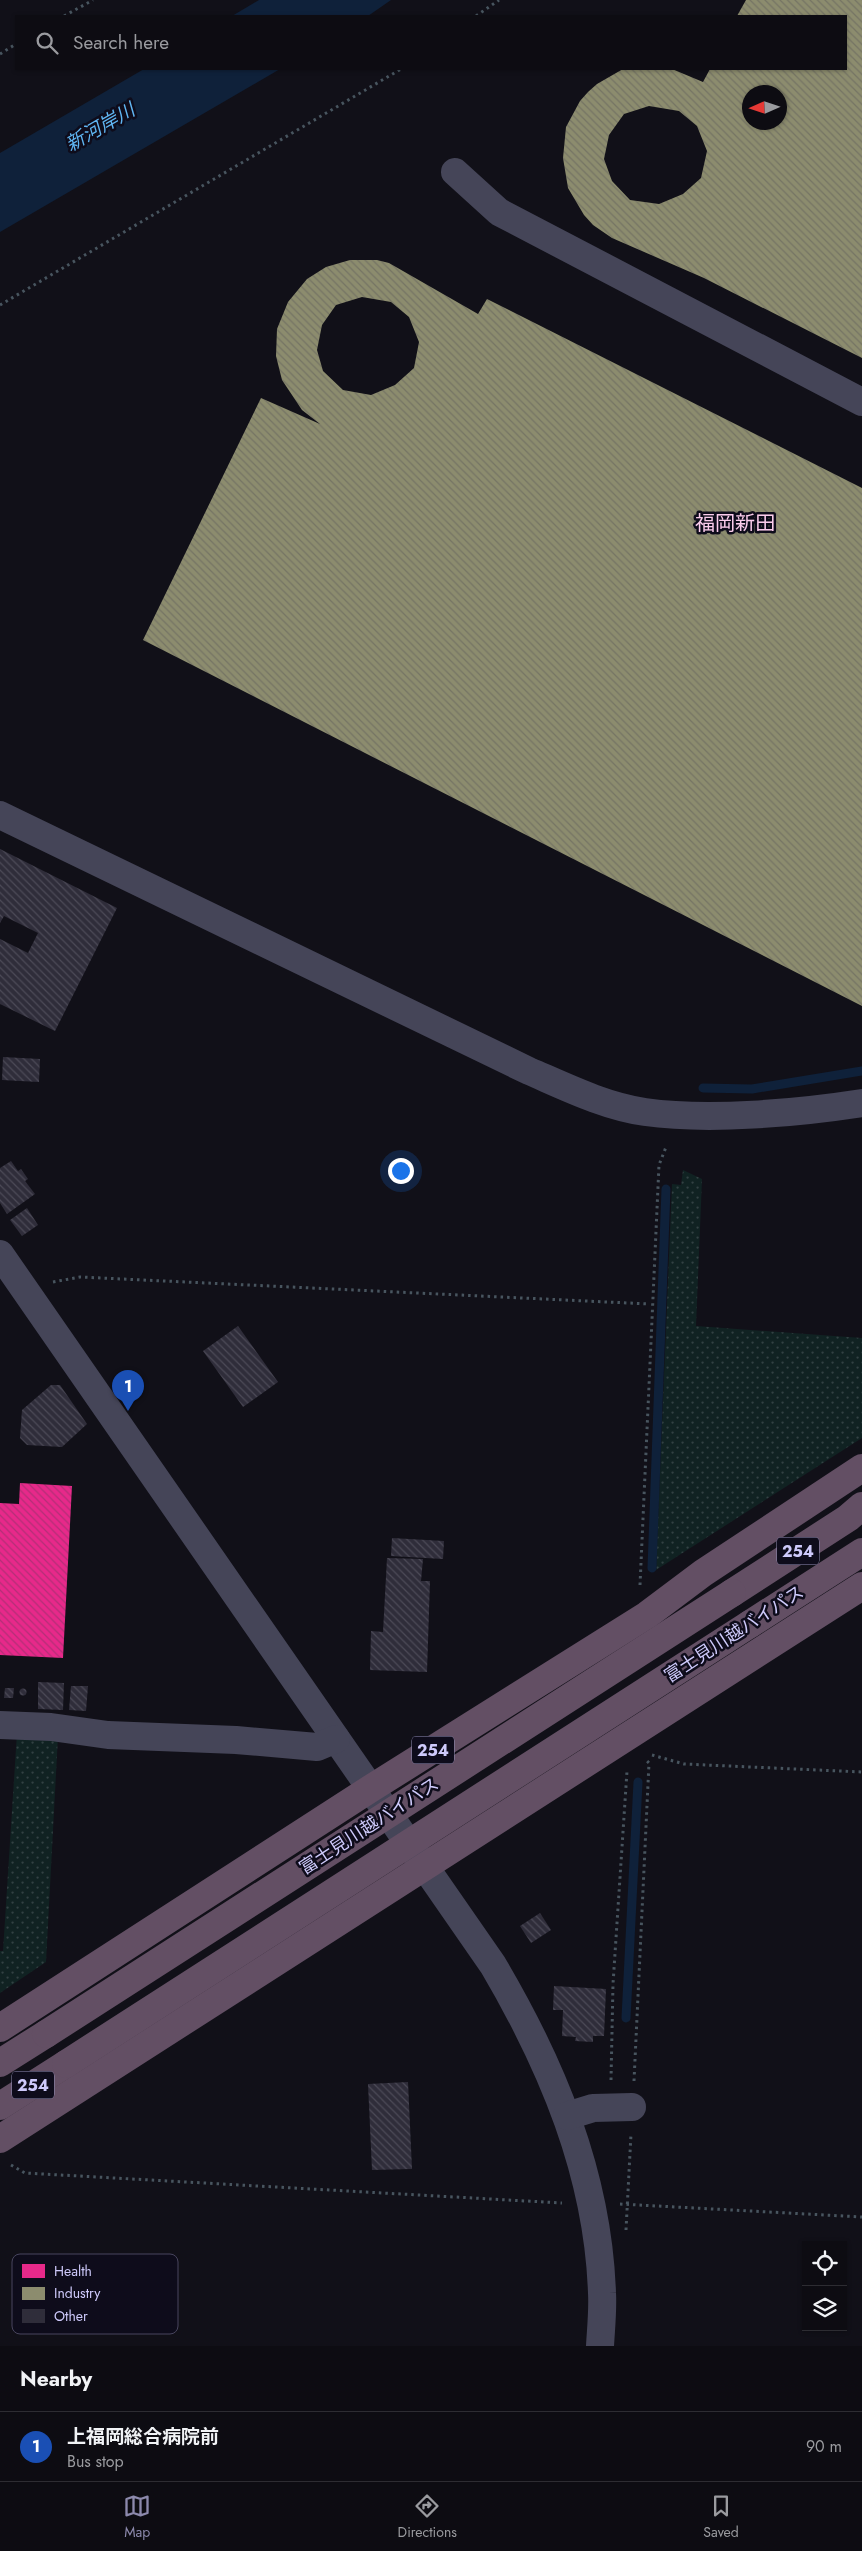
<!DOCTYPE html>
<meta charset="utf-8">
<style>
:root{--surface:#0d0c12;--page:#16151b;--text:#f1f3f6;--muted:#9a9b9f;--line:#2d2c32;--accent:#8c89ac}
body{margin:0;font-family:Jost,"Noto Sans JP",sans-serif;background:var(--page);color:var(--text)}
.controls{position:absolute;right:15px;bottom:15px;display:grid;overflow:hidden;border-radius:0px;box-shadow:0 1px 4px #0004}
.controls button{width:45px;height:45px;display:grid;place-items:center;padding:0;border:0;border-bottom:1px solid var(--line);background:var(--surface);color:var(--text);font:25px sans-serif}
.compass{position:absolute;left:742px;top:85px;width:45px;height:45px;border-radius:50%;background:var(--surface);box-shadow:0 1px 4px #0004;rotate:267deg}
.you{position:absolute;left:400px;top:1170px;width:18px;height:18px;margin:-12px;border:4px solid #fff;border-radius:50%;background:#1a73e8;box-shadow:0 0 0 8px #1a73e833}
.badge{display:grid;place-items:center;width:32px;height:32px;border-radius:50%;background:var(--accent);color:#fff;font-size:16px;font-weight:700}
.pin{position:absolute;translate:-50% -41px;filter:drop-shadow(0 1px 2px #0008)}
.pin::after{content:'';position:absolute;top:26px;width:18px;height:15px;background:inherit;clip-path:polygon(0 0,100% 0,50% 100%)}
.list{margin:0;padding:0;list-style:none}
h2{display:flex;justify-content:space-between;align-items:center;height:65px;margin:0;padding:0 20px;font-size:21px}
h2 small{font-size:16px;font-weight:400;color:var(--muted)}
.list li{display:grid;grid-template-columns:32px 1fr auto;gap:15px;align-items:center;box-sizing:border-box;height:70px;padding:0 20px;border-top:1px solid var(--line)}
.list b{display:block;font-size:19px;white-space:nowrap}
.list p{margin:0;font-size:16px;white-space:nowrap;color:var(--muted)}
.list em{font-size:16px;font-style:normal;color:var(--muted)}
.icon{flex:none;width:28px;height:28px;fill:none;stroke:currentColor;stroke-width:2;stroke-linecap:round;stroke-linejoin:round}
.map{position:relative;flex:none;width:862px;height:2346px;overflow:hidden}
.search{position:absolute;background:var(--surface);box-shadow:0 1px 4px #0004;left:15px;right:15px;top:15px;height:55px;display:flex;align-items:center;gap:12px;box-sizing:border-box;padding:0 18px;border-radius:0px;color:var(--muted);font-size:19px}
.sheet{height:135px;background:var(--surface)}
nav{display:flex;justify-content:space-around;align-items:center;box-sizing:border-box;height:70px;border-top:1px solid var(--line);background:var(--surface);font-size:14px;color:var(--muted)}
nav a{display:grid;justify-items:center;gap:2px}
nav .on{color:var(--accent)}
.map>svg:first-child{display:block}
</style>
<div class="map">
<svg width="862" height="2346" viewBox="0 0 862 2346">
<defs>
<pattern id="grass-dots" width="8" height="8" patternUnits="userSpaceOnUse" patternTransform="scale(1.25)"><rect width="8" height="8" fill="#102222"/><path d="M2 2h.1M6 6h.1" fill="none" stroke="#324143" stroke-width="1.8" stroke-linecap="round"/></pattern>
<pattern id="health-back-hatch" width="6" height="6" patternUnits="userSpaceOnUse" patternTransform="scale(1.25)"><rect width="6" height="6" fill="#e7298a"/><path d="M-1 5l2 2M0 0l6 6M5-1l2 2" fill="none" stroke="#b42f77"/></pattern>
<pattern id="industry-back-hatch" width="6" height="6" patternUnits="userSpaceOnUse" patternTransform="scale(1.25)"><rect width="6" height="6" fill="#8c8c6e"/><path d="M-1 5l2 2M0 0l6 6M5-1l2 2" fill="none" stroke="#757464"/></pattern>
<pattern id="building-back-hatch" width="6" height="6" patternUnits="userSpaceOnUse" patternTransform="scale(1.25)"><rect width="6" height="6" fill="#2f2d3a"/><path d="M-1 5l2 2M0 0l6 6M5-1l2 2" fill="none" stroke="#4c4a57"/></pattern>
</defs>
<rect width="100%" height="100%" fill="#111018"/>
<g fill="url(#grass-dots)">
<path d="M683 1170 702 1179 696 1326 862 1338V1438L656 1570 672 1184 681 1185Z"/>
<path d="M17 1733 58 1736 46 1962 0 1993V1951H3Z"/>
</g>
<g fill="#0f213a">
<path d="M259 0H391L368 16H232Z"/>
<path d="M144 69H280L0 232V153Z"/>
</g>
<path fill="url(#health-back-hatch)" d="M20 1483 72 1486 63 1658 0 1655V1503L19 1504Z"/>
<g fill="url(#industry-back-hatch)" fill-rule="evenodd">
<path d="M746 0H862V358L704 278 612 238 593 225 584 215 568 188 563 158 566 127 580 101 588 92 597 84 623 69H672L703 82 710 69H846V16H737ZM750 92H780V122H750ZM649 106 679 111 697 126 707 151 701 178 683 194 659 204 630 200 612 181 604 159 609 135 624 114Z"/>
<path d="M350 260H377L389 263 478 314 487 299 862 488V1006L143 640 261 398 320 424 302 410 282 380 276 356 277 329 288 302 307 279 326 267ZM362 297 391 302 409 317 419 342 414 368 395 385 371 395 343 390 323 371 317 350 322 325 336 305Z"/>
</g>
<g fill="none" stroke-linecap="round" stroke-linejoin="round">
<g stroke="#0f213a" stroke-width="9">
<path d="M703 1088 752 1089 862 1071"/>
<path d="M652 1568 666 1189"/>
<path d="M626 2018 638 1782"/>
</g>
</g>
<g fill="url(#building-back-hatch)">
<path d="M0 849 117 908 55 1031 0 1004V939L28 953 38 933 4 916 0 923Z"/>
<path d="M3 1057 40 1059 39 1082 2 1080Z"/>
<path d="M11 1161 18 1171 21 1169 28 1179 25 1181 35 1194 7 1214 0 1203V1168Z"/>
<path d="M27 1208 38 1225 22 1236 10 1220Z"/>
<path d="M238 1326 278 1382 243 1407 203 1351Z"/>
<path d="M51 1385H60L87 1424 62 1447 27 1445 20 1438 22 1410Z"/>
<path d="M392 1538 444 1541 443 1559 391 1556Z"/>
<path d="M387 1558 423 1559 421 1581H430L427 1672 370 1670 371 1631 383 1632Z"/>
<path d="M38 1682 64 1683 63 1710 38 1709Z"/>
<path d="M71 1686H88L86 1711 69 1710Z"/>
<path d="M5 1688H14L13 1698H4Z"/>
<circle cx="23" cy="1692" r="3.5"/>
<path d="M540 1913 551 1930 531 1943 520 1926Z"/>
<path d="M554 1986 606 1989 604 2036H593V2042L575 2041 576 2037 562 2036 563 2010H553Z"/>
<path d="M408 2082 412 2169 372 2170 368 2084Z"/>
</g>
<g fill="none" stroke-linecap="round" stroke-linejoin="round">
<g stroke="#48555f" stroke-width="3" stroke-dasharray="2.5 4" stroke-linecap="butt">
<path d="M64 16 93 0"/>
<path d="M476 16 499 0"/>
<path d="M0 54 16 44"/>
<path d="M0 305 401 69"/>
<path d="M53 1282 80 1277 649 1304"/>
<path d="M640 1585 659 1165 666 1147"/>
<path d="M652 1755 684 1764 862 1772"/>
<path d="M611 2080 613 1984 627 1771"/>
<path d="M634 2081 649 1763 645 1759"/>
<path d="M11 2165 25 2173 562 2203"/>
<path d="M620 2204 862 2217"/>
<path d="M626 2230 631 2134"/>
</g>
<g stroke="#454558" stroke-width="28">
<path d="M455 172 499 212 862 402"/>
<path d="M0 815 529 1071C566 1087 604 1106 645 1112 709 1121 797 1113 862 1103"/>
<path d="M0 1254 493 1965C552 2065 598 2174 602 2293 603 2310 601 2328 600 2346"/>
<path d="M0 1725 51 1727 108 1735 236 1740 317 1747 336 1739"/>
<path d="M567 2116 593 2108 632 2107"/>
</g>
<g stroke="#634f64" stroke-width="28">
<path d="M732 1593 848 1518 862 1506"/>
<path d="M750 1624 862 1552"/>
<path d="M0 2028 370 1789 647 1615 703 1573 862 1468"/>
<path d="M0 2063 46 2034"/>
<path d="M0 2106 66 2064"/>
<path d="M0 2139 862 1586"/>
</g>
<g stroke="#634f64" stroke-width="28">
<path d="M46 2034 732 1593"/>
<path d="M66 2064 750 1624"/>
</g>
</g>
<g text-anchor="middle" dominant-baseline="central" stroke-width="5" stroke-linejoin="round" paint-order="stroke">
<g fill="#0e0c1b" stroke="#9491b8" stroke-width="1">
<rect x="777" y="1537.5" width="42" height="27" rx="4"/>
<rect x="412" y="1736.5" width="42" height="27" rx="4"/>
<rect x="12" y="2071.5" width="42" height="27" rx="4"/>
</g>
<g font-size="16" font-weight="bold" fill="#cecafb">
<text x="798" y="1551">254</text>
<text x="433" y="1750">254</text>
<text x="33" y="2085">254</text>
</g>
<g font-size="18" fill="#cecafb" stroke="#0e0c1b">
<text transform="translate(734 1634) rotate(-33)">富士見川越バイパス</text>
<text transform="translate(369 1826) rotate(-33)">富士見川越バイパス</text>
</g>
<g font-size="19" font-style="italic" fill="#60b6f3" stroke="#0e0c1b">
<text transform="translate(100 127) rotate(-30)">新河岸川</text>
</g>
<g font-size="20" fill="#fbccec" stroke="#0e0c1b">
<text x="735" y="523">福岡新田</text>
</g>
</g>
<rect x="12" y="2254" width="166" height="80" rx="8" fill="#0e0c1b" stroke="#48455e" stroke-width="1"/>
<rect x="22" y="2264" width="23" height="14" fill="#e7298a"/>
<rect x="22" y="2287" width="23" height="13" fill="#8c8c6e"/>
<rect x="22" y="2309" width="23" height="14" fill="#2f2d3a"/>
<g font-size="14" fill="#cecafb">
<text x="54" y="2276">Health</text>
<text x="54" y="2298">Industry</text>
<text x="54" y="2321">Other</text>
</g>
</svg>
<div class="controls">
<button><svg class="icon" aria-label="locate" viewBox="0 0 24 24"><circle cx="12" cy="12" r="6"/><path d="M12 2v4M12 18v4M2 12h4M18 12h4"/></svg></button>
<button><svg class="icon" aria-label="layers" viewBox="0 0 24 24"><path d="M12 4l9 5-9 5-9-5zM3 14l9 5 9-5"/></svg></button>
</div>
<svg class="compass" viewBox="-18 -18 36 36"><path d="M0-13l5 13h-10z" fill="#e53935"/><path d="M0 13l5-13h-10z" fill="#9a9b9f"/></svg>
<div class="you"></div>
<div class="pin badge" style="left:128px;top:1411px;background:#1a4fb4">1</div>
<div class="search"><svg class="icon" aria-label="search" viewBox="0 0 24 24"><circle cx="10" cy="10" r="6"/><path d="M15 15l6 6"/></svg>Search here</div>
</div>
<section class="sheet">
<h2>Nearby<small></small></h2>
<ul class="list">
<li><span class="badge" style="background:#1a4fb4">1</span><div><b>上福岡総合病院前</b><p>Bus stop</p></div><em>90 m</em></li>
</ul>
</section>
<nav>
<a class="on"><svg class="icon" aria-label="map" viewBox="0 0 24 24"><path d="M3 6l6-2 6 2 6-2v14l-6 2-6-2-6 2zM9 4v14M15 6v14"/></svg>Map</a>
<a><svg class="icon" aria-label="directions" viewBox="0 0 24 24"><path d="M12 3l9 9-9 9-9-9zM9 14v-3h6M13 9l2 2-2 2"/></svg>Directions</a>
<a><svg class="icon" aria-label="saved" viewBox="0 0 24 24"><path d="M7 4h10v16l-5-4-5 4z"/></svg>Saved</a>
</nav>
